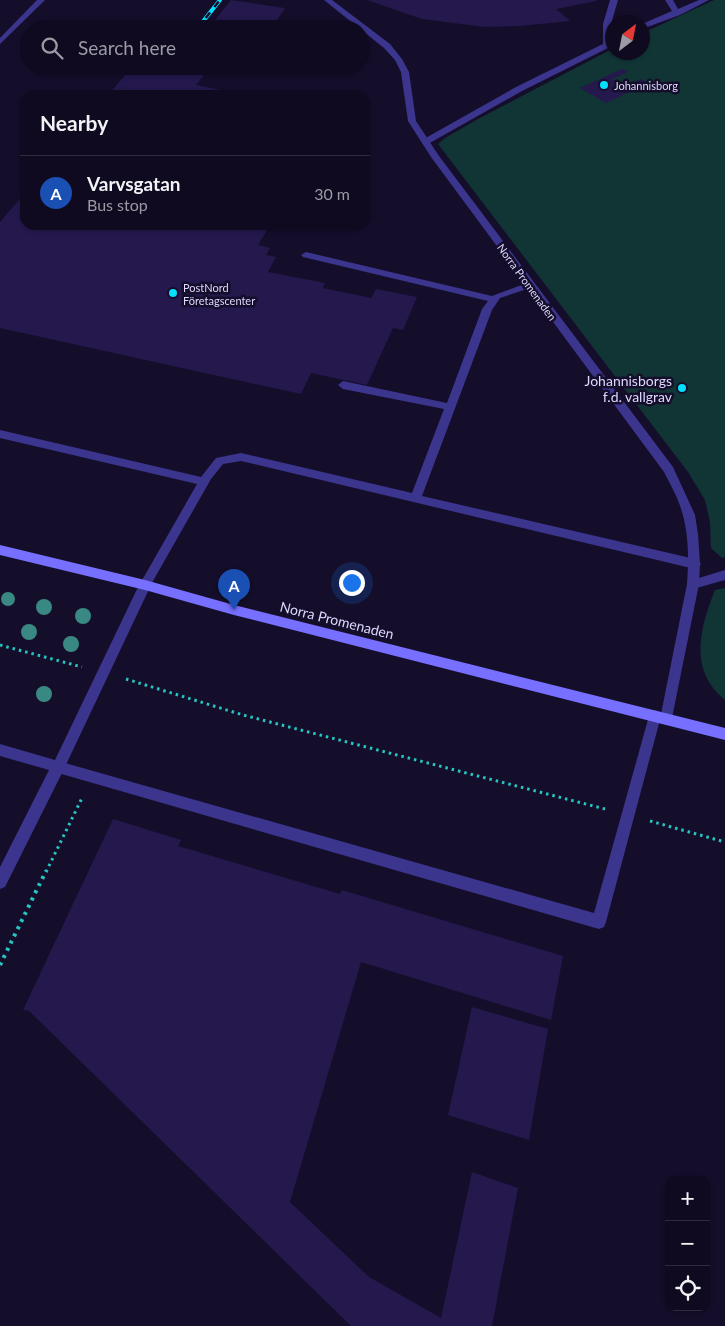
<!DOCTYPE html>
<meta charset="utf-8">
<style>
:root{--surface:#0f0a20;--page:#1d182d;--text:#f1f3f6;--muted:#9b9aa5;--line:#2f2b3e;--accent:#04deff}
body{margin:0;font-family:Lato,sans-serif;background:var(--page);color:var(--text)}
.controls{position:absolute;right:15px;bottom:15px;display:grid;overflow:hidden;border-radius:10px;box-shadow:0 1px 4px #0004}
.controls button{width:45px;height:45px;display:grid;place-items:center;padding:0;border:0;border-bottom:1px solid var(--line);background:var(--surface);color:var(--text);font:25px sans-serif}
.compass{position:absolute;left:605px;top:15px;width:45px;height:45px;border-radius:50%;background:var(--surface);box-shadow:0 1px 4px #0004;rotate:32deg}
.you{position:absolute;left:351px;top:582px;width:18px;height:18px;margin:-12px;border:4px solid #fff;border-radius:50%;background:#1a73e8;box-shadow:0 0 0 8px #1a73e833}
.badge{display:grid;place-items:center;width:32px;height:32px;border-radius:50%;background:var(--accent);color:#fff;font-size:16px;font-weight:700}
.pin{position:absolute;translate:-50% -41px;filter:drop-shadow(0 1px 2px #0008)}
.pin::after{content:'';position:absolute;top:26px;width:18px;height:15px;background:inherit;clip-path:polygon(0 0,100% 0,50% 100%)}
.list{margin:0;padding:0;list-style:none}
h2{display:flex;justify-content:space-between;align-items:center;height:65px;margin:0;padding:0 20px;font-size:21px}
h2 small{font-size:16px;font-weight:400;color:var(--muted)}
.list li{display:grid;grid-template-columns:32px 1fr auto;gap:15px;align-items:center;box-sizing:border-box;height:75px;padding:0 20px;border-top:1px solid var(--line)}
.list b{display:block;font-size:19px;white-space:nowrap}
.list p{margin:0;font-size:16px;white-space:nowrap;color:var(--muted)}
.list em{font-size:16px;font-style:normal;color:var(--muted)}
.icon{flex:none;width:28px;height:28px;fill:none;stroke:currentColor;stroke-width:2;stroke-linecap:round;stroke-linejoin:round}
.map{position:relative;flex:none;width:725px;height:1326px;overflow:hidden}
.search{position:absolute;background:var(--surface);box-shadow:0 1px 4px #0004;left:20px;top:20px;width:350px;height:55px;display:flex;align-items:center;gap:12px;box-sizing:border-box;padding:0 18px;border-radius:28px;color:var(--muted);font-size:19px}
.panel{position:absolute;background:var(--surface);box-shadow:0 1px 4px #0004;left:20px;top:90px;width:350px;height:140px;border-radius:15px}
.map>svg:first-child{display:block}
</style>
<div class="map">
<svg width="725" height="1326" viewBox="0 0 725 1326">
<rect width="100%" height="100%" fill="#140e2b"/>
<g fill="#113535">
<path d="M714 0H725V557L722 558 711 548 710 522 705 500 688 472 438 144 445 138 478 119 612 49V52H642L643 33Z"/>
<path d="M725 588V700C688 670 700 628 715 590Z"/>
</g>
<g fill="#25184d">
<path d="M231 0 285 8 271 29H208Z"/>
<path d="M367 0H596V1L556 9 570 21 519 26 485 27 422 19Z"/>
<path d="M133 66H211L196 85 246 95H108Z"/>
<path d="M622 69 628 72 612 79 625 87 641 79 648 83 606 103 580 88Z"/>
<path d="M25 193V225H270L258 245 270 248 266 255 276 257 268 272 325 283 323 288 371 298 376 289 417 297 403 330 393 328 367 385 311 373 301 394 0 328V222Z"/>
<path d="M113 819 181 840 178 846 340 894 342 890 563 956 551 1020 361 962 290 1202 369 1277 441 1318 472 1172 518 1188 492 1326H351L29 1011 23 1010Z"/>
<path d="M472 1007 548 1029 529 1140 448 1115Z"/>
</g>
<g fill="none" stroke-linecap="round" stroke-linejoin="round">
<g stroke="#25c6c2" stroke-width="3" stroke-dasharray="2.5 4" stroke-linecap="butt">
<path d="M0 645 82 667"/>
<path d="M126 679 243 715 605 809"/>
<path d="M650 821 725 842"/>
<path d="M46 872 82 798"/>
</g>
<path stroke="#25c6c2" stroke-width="4" stroke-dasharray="3 5" stroke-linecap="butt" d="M0 965 46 871"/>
<g fill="#3b358e" fill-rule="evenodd">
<path d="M37 0H45L0 44V38Z"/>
<path d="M610 0H618L611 24 612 46 522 91 428 144H422V140L516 87 603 44V24Z"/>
<path d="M665 0H673L678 9 699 0H709L680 15 642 29V24L672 11Z"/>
<path d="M306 252 492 296 527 283H533V287L500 298 492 310 422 496 695 559 699 561 701 564 699 567 695 569 241 461 223 464 211 479 149 588H141L139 585 141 582 197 484 0 438V430L201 477 216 458 241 453 412 493 444 409 343 389 338 385 343 381 447 403 482 309 488 301 303 257 301 255Z"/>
<path d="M725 570V580L693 589 689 587 687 584 689 581Z"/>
<path d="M655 710 660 712 661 716 606 922 604 927 599 929 58 773 53 771 51 767 53 763 58 761 594 913 649 716 650 712Z"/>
</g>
<g fill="#3b358e" fill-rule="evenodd">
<path d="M324 0H332L390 44 402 59 409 72 416 121 439 156 673 467 695 515 698 534 700 564 699 584 671 723 666 725 661 723 660 719 687 584C689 557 689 529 679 503 675 492 669 482 664 472L431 157 408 121 401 72 395 60 384 48Z"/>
<path d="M145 580 149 582 151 585 63 771 5 887 0 889V867L49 770 0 756V744L55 760 139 585 141 582Z"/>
</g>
<path fill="#776fff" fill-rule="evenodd" d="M0 545 145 580 234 605 725 728V740L234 615 145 590 0 555Z"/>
<defs>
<path id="rail" d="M197 29 220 0"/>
</defs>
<use href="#rail" stroke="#04deff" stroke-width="4"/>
<use href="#rail" stroke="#140e2b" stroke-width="2.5" stroke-dasharray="7" stroke-linecap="butt"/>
</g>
<g fill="#398883">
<circle cx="8" cy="599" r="7"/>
<circle cx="44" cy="607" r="8"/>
<circle cx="83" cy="616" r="8"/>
<circle cx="29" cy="632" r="8"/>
<circle cx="71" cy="644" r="8"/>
<circle cx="44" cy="694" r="8"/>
</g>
<g fill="#04deff" stroke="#140e2b" stroke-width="2">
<circle cx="604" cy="85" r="5"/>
<circle cx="173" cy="293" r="5"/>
<circle cx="682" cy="388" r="5"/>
</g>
<g text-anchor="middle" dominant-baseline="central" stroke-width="5" stroke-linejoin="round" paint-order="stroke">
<g font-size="11" fill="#ded8ff" stroke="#140e2b" text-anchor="start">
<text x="614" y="85">Johannisborg</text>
<text x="183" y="287">PostNord<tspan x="183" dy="13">Företagscenter</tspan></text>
</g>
<g font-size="11" fill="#ded8ff" stroke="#140e2b">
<text transform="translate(527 282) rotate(54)">Norra Promenaden</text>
</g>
<g font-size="14" fill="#ded8ff" stroke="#140e2b" text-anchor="end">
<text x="672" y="380">Johannisborgs<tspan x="672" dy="16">f.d. vallgrav</tspan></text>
</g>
<g font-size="14" fill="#ded8ff" stroke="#140e2b">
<text transform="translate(337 620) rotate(14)">Norra Promenaden</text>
</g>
</g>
</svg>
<div class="controls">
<button>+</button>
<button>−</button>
<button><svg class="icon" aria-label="locate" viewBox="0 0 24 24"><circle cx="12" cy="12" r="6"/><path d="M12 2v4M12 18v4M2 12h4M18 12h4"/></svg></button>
</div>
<svg class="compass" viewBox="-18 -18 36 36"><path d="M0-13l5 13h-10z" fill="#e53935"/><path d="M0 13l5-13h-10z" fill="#9b9aa5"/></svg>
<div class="you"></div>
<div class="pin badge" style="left:234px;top:610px;background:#1a4fb4">A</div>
<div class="search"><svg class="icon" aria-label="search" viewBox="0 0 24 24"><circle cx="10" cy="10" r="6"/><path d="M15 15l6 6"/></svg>Search here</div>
<section class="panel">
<h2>Nearby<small></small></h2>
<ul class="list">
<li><span class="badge" style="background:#1a4fb4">A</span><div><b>Varvsgatan</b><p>Bus stop</p></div><em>30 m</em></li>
</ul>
</section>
</div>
